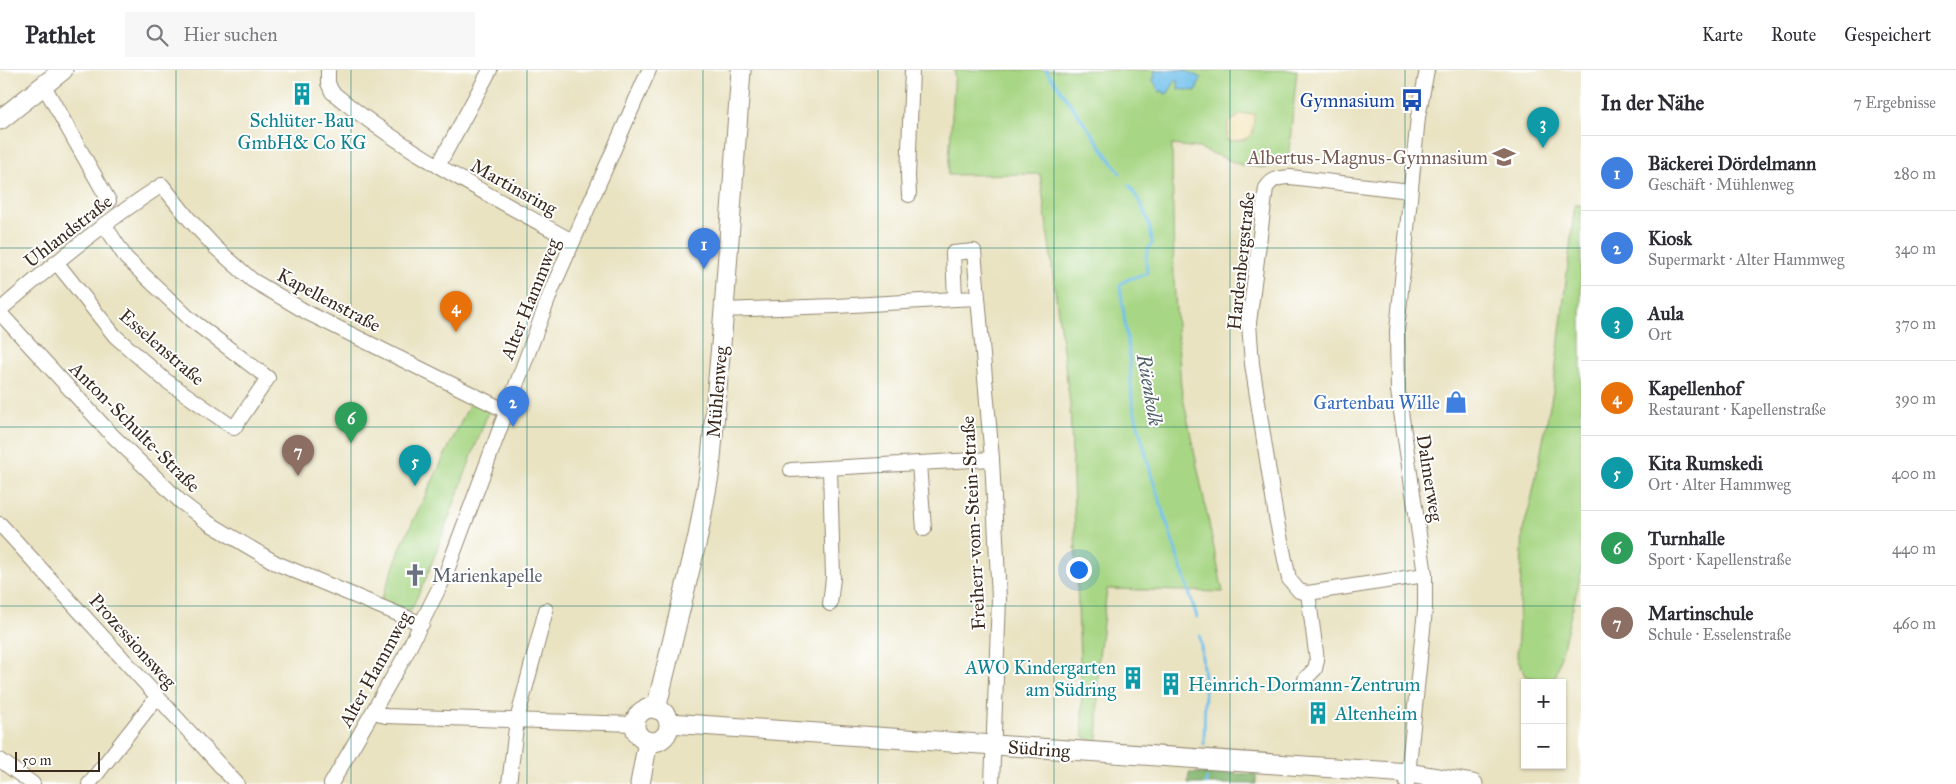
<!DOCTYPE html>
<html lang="de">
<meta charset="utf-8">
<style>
:root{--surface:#fff;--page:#f7f7f7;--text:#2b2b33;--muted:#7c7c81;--line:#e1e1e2;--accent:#0b8043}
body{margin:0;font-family:"IM FELL Great Primer",serif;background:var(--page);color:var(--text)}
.controls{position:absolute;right:15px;bottom:15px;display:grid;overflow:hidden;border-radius:0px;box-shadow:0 1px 4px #0004}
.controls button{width:45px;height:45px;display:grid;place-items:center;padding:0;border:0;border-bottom:1px solid var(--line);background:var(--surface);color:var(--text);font:25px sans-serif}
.scale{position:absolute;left:15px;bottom:12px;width:85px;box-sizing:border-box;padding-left:5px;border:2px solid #3b2a1e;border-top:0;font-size:14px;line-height:18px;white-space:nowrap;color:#3b2a1e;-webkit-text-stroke:4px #fff;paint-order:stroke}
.you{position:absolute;left:1078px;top:499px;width:18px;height:18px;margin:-12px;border:4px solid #fff;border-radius:50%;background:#1a73e8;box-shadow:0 0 0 8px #1a73e833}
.badge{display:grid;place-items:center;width:32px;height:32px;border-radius:50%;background:var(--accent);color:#fff;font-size:16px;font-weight:700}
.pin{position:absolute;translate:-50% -41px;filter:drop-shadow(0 1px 2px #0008)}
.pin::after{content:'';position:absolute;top:26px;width:18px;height:15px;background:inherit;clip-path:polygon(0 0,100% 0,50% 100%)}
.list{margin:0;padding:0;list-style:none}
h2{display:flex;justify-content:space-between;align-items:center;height:65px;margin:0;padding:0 20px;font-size:21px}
h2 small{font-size:16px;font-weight:400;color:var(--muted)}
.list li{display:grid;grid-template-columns:32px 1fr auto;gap:15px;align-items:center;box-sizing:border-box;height:75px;padding:0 20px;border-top:1px solid var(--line)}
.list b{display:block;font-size:19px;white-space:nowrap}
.list p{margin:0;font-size:16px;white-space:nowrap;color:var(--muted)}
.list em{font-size:16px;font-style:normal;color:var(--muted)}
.icon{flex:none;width:28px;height:28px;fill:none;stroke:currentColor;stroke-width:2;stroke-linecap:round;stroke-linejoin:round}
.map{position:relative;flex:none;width:1581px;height:714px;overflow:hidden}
header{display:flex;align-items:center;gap:30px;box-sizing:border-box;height:70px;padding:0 25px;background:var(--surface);border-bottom:1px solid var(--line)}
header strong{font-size:24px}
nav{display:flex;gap:28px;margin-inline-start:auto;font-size:18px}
.search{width:350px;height:45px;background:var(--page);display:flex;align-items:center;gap:12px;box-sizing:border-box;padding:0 18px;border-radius:0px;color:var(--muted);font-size:19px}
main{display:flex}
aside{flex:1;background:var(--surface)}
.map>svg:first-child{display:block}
</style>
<header>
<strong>Pathlet</strong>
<div class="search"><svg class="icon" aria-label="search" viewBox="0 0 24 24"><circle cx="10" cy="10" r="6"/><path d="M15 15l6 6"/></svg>Hier suchen</div>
<nav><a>Karte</a><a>Route</a><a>Gespeichert</a></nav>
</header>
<main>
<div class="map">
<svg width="1581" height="714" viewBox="0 0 1581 714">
<rect width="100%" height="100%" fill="#fff"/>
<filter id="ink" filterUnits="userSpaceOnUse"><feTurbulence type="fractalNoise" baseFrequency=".02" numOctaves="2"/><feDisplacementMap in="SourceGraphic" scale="10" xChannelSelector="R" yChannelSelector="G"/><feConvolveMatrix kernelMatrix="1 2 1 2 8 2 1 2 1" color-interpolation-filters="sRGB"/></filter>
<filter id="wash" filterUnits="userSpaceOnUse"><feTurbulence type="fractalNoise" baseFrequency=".0096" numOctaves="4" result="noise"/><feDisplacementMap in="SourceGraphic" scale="20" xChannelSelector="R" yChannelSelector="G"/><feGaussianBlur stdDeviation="1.12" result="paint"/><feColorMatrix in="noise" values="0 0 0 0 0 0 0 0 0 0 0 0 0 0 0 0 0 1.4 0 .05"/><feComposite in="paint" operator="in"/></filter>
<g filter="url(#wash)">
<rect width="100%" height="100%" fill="#e9e3c2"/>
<g fill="#a7d684" stroke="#718051">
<path d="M955 0H1297L1288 91 1268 89 1267 98 1241 95 1199 78 1172 75 1174 210 1181 317 1223 522 1107 519 1098 595V672L1083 667 1070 334 1040 104 948 105Z"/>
<path d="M1575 135H1581V504L1554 613H1552L1525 606 1517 587 1523 460 1531 431 1553 321Z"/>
<path d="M473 327 490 337 427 506 411 540H407L381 530 403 472Z"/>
</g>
<path fill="#85b772" stroke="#607048" d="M1189 703 1256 704V714H1188Z"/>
<path fill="#eeda9e" stroke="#94825e" d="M1242 44H1254C1254 69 1251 70 1227 71L1228 53Z"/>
<path fill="#70c0eb" stroke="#567584" d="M1158 0H1184L1201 8 1196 21 1178 19V10H1176L1168 23 1165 24 1163 21 1160 22 1152 9 1155 8 1153 3Z"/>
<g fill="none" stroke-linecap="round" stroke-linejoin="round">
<g stroke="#70c0eb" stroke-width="3">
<path d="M1046 0 1120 103"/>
<path d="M1129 115C1141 132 1151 151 1152 173 1144 186 1146 188 1147 203 1138 210 1127 205 1120 216L1129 282 1132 332 1151 404 1197 547"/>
<path d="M1200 566 1204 608"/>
<path d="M1204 674 1205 616"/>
<path d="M1206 714 1207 709"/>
</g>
</g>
</g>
<g filter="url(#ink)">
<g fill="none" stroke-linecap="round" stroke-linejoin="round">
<defs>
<g id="street">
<path d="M328 0V13L332 22C404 82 490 125 572 171"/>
<path d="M44 16 109 131"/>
<path d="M438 96 490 0"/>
<path d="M1410 121 1290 107C1278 108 1273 108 1266 118L1249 253 1252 294 1276 447 1289 509 1299 521 1308 523 1425 505"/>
<path d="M909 125 908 106 912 0"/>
<path d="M56 192 115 266 165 310 234 358 268 308 190 249 126 188 104 154"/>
<path d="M978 228 955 229 953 183 974 181 992 389 999 529 992 714"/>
<path d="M0 240C52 195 104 152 162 115L189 149 216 178 252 210 308 243 506 341"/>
<path d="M724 240 836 236 955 229"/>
<path d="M0 243 112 365 181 432 207 452 276 493 422 554"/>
<path d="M919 394 924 459"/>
<path d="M830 398 833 508 830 534"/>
<path d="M791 400 992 389"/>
<path d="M0 454 237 714"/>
<path d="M1305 609 1315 599 1317 590 1308 523"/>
<path d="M374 641 385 646 635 654"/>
<path d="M0 690 33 714"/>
<path d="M89 714 157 627"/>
<path d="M331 714 405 586 445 506 552 219 649 0"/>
<path d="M509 714 517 650 546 540"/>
<path d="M1407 714 1425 540V505L1398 321 1397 261 1418 47 1427 0"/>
</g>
<g id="secondary">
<path d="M0 50 63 0"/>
<circle cx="652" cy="655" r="17"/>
<path d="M656 639 698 466 710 400 724 240 741 0"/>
<path d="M669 653 1409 703 1473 714"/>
<path d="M640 714 648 671"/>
</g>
</defs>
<use href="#street" stroke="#928670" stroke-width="16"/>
<use href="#secondary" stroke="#928670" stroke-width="21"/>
<use href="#street" stroke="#fff" stroke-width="14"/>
<use href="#secondary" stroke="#fff" stroke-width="19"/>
</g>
</g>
<path fill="none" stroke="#0f766e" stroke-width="1" stroke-opacity="0.55" d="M176 0V714M351 0V714M527 0V714M703 0V714M878 0V714M1054 0V714M1230 0V714M1405 0V714M0 178H1581M0 357H1581M0 536H1581"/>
<defs>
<symbol id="building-bare" viewBox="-9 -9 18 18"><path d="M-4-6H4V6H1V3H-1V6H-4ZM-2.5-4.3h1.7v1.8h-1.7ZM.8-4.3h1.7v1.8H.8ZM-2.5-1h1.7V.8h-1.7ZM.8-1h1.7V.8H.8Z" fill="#0f9aa8" stroke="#fff" stroke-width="2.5" paint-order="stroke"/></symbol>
<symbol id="bus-bare" viewBox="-9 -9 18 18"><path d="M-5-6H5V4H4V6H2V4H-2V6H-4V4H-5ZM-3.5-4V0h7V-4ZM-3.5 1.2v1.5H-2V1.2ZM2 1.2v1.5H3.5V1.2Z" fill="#1a4fb4" stroke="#fff" stroke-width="2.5" paint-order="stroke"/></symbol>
<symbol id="school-bare" viewBox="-9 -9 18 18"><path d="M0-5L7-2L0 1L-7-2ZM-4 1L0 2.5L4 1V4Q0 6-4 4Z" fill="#8d6e63" stroke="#fff" stroke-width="2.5" paint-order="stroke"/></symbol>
<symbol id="shop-bare" viewBox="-9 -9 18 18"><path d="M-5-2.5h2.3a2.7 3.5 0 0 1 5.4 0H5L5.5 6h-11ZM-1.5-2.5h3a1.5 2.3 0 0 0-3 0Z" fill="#3f7fe0" stroke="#fff" stroke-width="2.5" paint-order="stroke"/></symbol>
<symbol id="church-bare" viewBox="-9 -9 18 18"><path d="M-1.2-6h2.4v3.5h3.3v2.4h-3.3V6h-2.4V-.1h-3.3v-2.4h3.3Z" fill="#6b7280" stroke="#fff" stroke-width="2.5" paint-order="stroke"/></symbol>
</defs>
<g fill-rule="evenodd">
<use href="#building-bare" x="286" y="8" width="32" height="32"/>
<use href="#bus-bare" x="1396" y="14" width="32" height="32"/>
<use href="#school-bare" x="1488" y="71" width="32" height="32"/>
<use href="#shop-bare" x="1440" y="316" width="32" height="32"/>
<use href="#church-bare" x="399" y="489" width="32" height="32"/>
<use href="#building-bare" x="1117" y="592" width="32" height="32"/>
<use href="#building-bare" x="1155" y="598" width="32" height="32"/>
<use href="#building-bare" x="1302" y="627" width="32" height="32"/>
</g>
<g text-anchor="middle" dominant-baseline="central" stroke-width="4" stroke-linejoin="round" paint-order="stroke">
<g font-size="19" fill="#164399" stroke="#fff" text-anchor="end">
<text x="1395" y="30">Gymnasium</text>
</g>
<g font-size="19" fill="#0d838f" stroke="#fff" text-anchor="start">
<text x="302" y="50" text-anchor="middle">Schlüter-Bau<tspan x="302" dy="22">GmbH&amp; Co KG</tspan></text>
<text x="1116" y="597" text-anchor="end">AWO Kindergarten<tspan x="1116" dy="22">am Südring</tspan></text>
<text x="1188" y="614">Heinrich-Dormann-Zentrum</text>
<text x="1335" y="643">Altenheim</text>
</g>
<g font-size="19" fill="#785e54" stroke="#fff" text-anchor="end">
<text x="1488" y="87">Albertus-Magnus-Gymnasium</text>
</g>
<g font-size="19" fill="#3b2a1e" stroke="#fff">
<text transform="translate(514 117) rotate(29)">Martinsring</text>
<text transform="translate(68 161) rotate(-38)">Uhlandstraße</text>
<text transform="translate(1241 191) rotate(-84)">Hardenbergstraße</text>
<text transform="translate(530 229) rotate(-68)">Alter Hammweg</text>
<text transform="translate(329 230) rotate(28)">Kapellenstraße</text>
<text transform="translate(162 277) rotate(41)">Esselenstraße</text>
<text transform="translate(717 322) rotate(-85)">Mühlenweg</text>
<text transform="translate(135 357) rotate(45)">Anton-Schulte-Straße</text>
<text transform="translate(1430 408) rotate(81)">Dalmerweg</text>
<text transform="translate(973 453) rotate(-93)">Freiherr-vom-Stein-Straße</text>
<text transform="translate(133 571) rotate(48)">Prozessionsweg</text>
<text transform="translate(375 599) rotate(-61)">Alter Hammweg</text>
<text transform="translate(1039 679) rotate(4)">Südring</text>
</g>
<g font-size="19" fill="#366cbe" stroke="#fff" text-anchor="end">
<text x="1440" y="332">Gartenbau Wille</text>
</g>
<g font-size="19" fill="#5b616d" stroke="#fff" text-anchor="start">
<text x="432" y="505">Marienkapelle</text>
</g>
<g font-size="20" font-style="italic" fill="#4e5e66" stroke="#fff">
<text transform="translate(1150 320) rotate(80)">Rüenkolk</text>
</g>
</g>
</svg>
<div class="controls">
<button>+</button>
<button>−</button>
</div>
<div class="scale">50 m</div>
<div class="you"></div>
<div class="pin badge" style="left:704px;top:199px;background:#3f7fe0">1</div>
<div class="pin badge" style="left:513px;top:357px;background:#3f7fe0">2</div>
<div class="pin badge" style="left:1543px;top:78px;background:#0f9aa8">3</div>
<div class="pin badge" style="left:456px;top:262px;background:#e8710a">4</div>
<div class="pin badge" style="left:415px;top:416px;background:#0f9aa8">5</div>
<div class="pin badge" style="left:351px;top:373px;background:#2e9e5b">6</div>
<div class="pin badge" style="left:298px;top:406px;background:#8d6e63">7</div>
</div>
<aside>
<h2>In der Nähe<small>7 Ergebnisse</small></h2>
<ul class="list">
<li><span class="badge" style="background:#3f7fe0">1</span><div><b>Bäckerei Dördelmann</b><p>Geschäft · Mühlenweg</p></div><em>280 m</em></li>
<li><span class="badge" style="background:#3f7fe0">2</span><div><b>Kiosk</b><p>Supermarkt · Alter Hammweg</p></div><em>340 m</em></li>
<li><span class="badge" style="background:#0f9aa8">3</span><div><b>Aula</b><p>Ort</p></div><em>370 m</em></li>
<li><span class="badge" style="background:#e8710a">4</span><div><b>Kapellenhof</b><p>Restaurant · Kapellenstraße</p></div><em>390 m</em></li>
<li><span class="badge" style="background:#0f9aa8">5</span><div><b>Kita Rumskedi</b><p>Ort · Alter Hammweg</p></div><em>400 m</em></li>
<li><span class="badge" style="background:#2e9e5b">6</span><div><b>Turnhalle</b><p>Sport · Kapellenstraße</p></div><em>440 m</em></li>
<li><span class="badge" style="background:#8d6e63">7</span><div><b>Martinschule</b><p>Schule · Esselenstraße</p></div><em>460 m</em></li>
</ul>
</aside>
</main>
